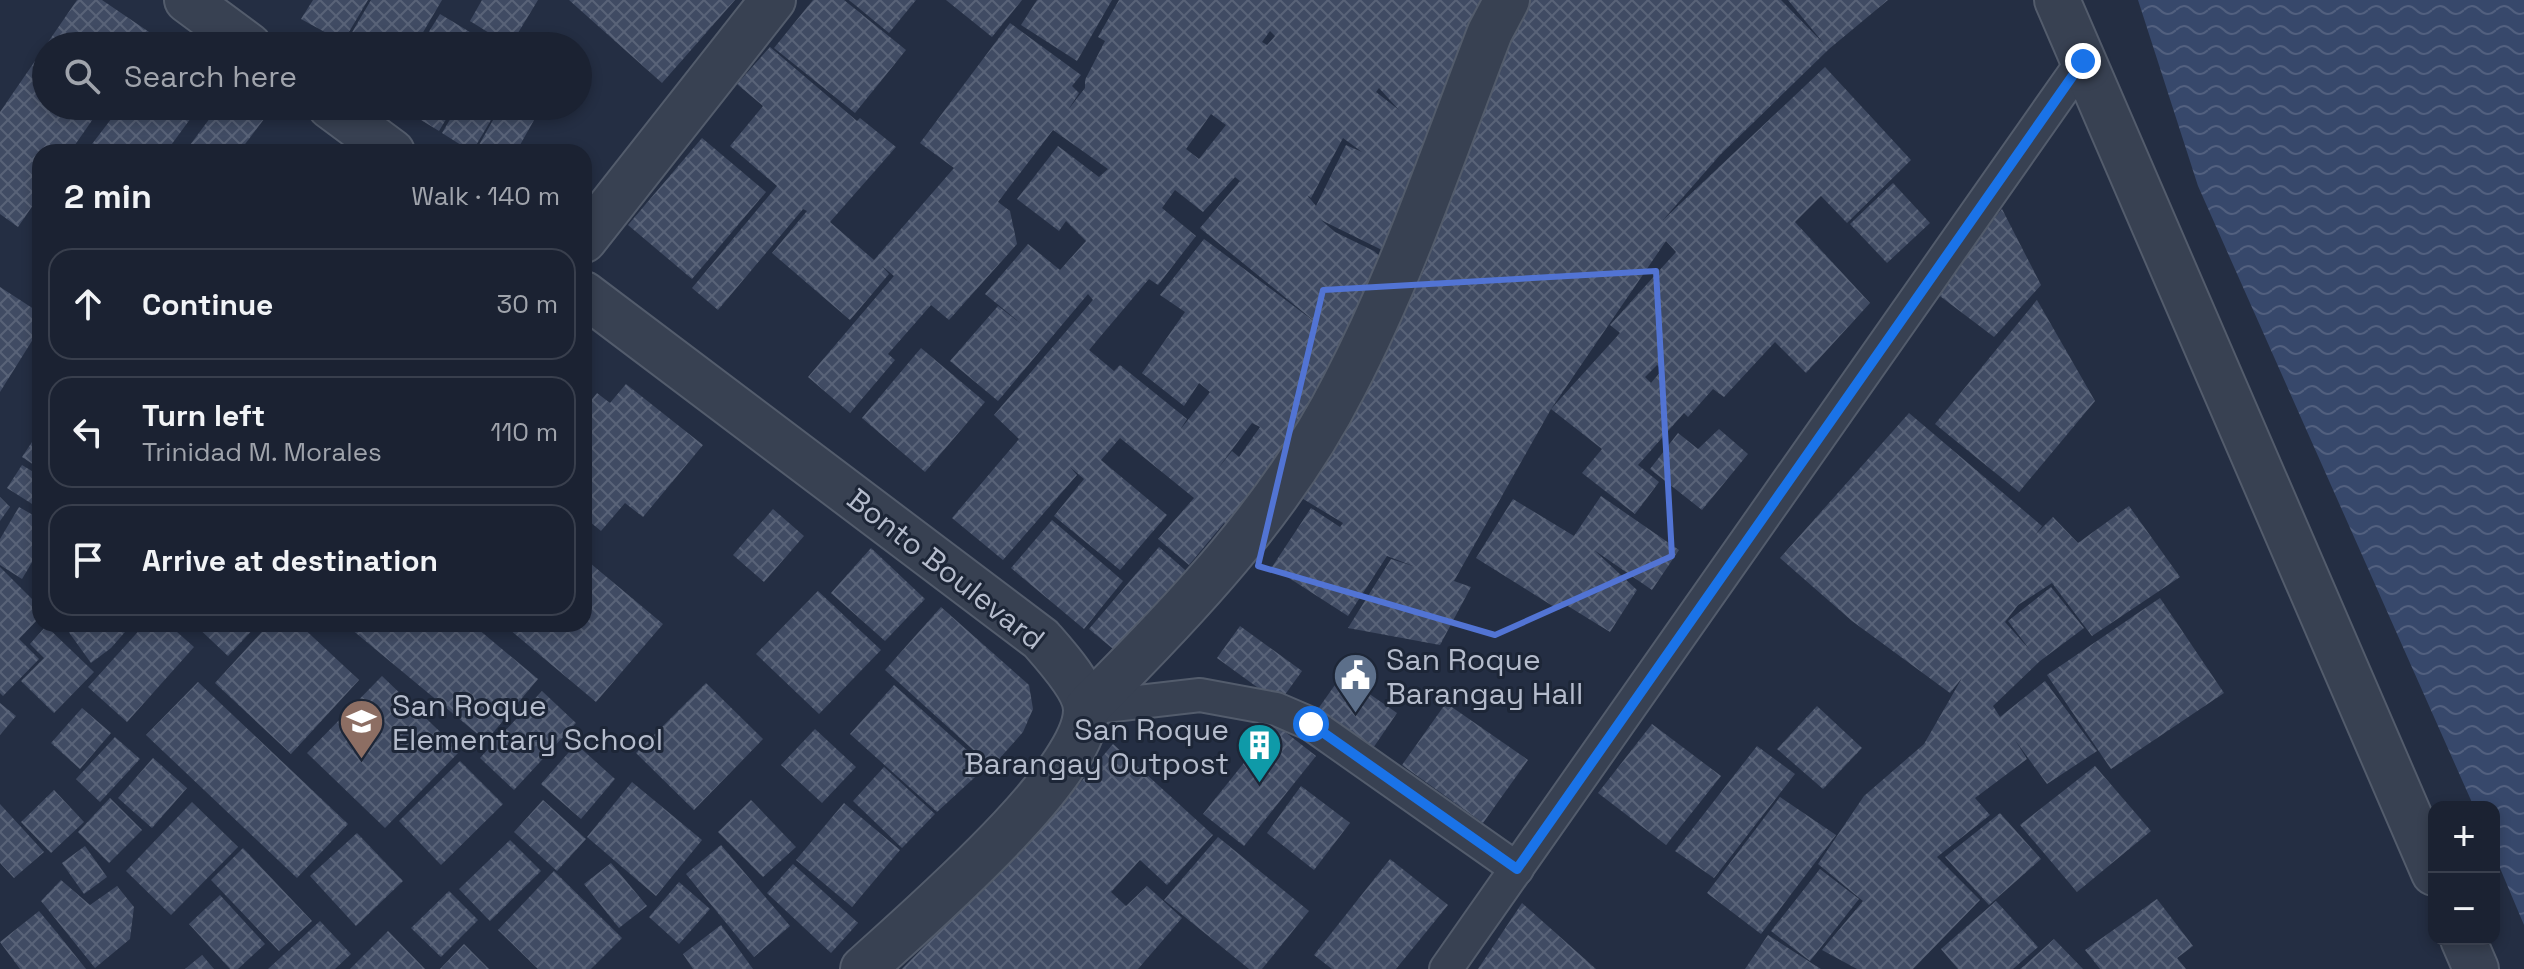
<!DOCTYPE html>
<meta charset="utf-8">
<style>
:root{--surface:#1b2232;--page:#282f3e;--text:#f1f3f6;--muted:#a0a4ac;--line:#393f4d}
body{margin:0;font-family:"Space Grotesk",sans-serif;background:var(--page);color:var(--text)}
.controls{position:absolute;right:24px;bottom:24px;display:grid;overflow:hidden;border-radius:16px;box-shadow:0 4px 12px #0003}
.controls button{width:72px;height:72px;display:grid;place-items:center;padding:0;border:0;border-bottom:2px solid var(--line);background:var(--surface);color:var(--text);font:40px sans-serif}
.stop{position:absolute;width:24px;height:24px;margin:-18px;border:6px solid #1a73e8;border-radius:50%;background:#fff}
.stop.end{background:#1a73e8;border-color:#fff;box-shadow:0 2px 8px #0008}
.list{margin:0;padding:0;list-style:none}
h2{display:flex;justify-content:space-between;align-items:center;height:104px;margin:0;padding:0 32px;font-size:34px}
h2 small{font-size:26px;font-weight:400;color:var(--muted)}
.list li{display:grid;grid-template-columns:52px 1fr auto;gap:24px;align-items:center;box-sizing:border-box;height:112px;margin:0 16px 16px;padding:0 16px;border:2px solid var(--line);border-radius:24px}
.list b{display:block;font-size:30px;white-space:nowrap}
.list p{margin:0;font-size:26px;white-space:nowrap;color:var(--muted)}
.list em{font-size:26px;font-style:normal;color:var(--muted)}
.icon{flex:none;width:44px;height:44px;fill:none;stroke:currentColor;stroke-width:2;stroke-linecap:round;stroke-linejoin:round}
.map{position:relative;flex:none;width:2524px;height:969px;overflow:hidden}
.search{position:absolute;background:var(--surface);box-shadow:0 4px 12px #0003;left:32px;top:32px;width:560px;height:88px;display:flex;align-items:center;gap:20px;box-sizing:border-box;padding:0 28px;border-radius:44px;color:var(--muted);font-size:30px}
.panel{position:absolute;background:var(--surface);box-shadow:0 4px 12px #0003;left:32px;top:144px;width:560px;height:488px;border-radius:24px}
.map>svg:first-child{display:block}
</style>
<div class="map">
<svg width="2524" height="969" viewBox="0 0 2524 969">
<defs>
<pattern id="water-waves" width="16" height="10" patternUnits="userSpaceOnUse" patternTransform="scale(2)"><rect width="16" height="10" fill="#37486b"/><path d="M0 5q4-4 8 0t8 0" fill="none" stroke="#52607f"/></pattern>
<pattern id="building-cross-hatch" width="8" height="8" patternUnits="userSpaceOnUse" patternTransform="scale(2)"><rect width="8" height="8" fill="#404b63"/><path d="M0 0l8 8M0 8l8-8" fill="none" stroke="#596378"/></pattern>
</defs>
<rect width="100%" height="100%" fill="#242e43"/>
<path fill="url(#water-waves)" d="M2138 0H2524V925L2494 854V807H2474L2198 186Z"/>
<g fill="url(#building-cross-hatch)" fill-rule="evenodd">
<path d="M77 0H102L152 34 143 46H46V106H102L70 152H40V195L18 227 0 214V112Z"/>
<path d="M313 0H368L343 42 301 19Z"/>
<path d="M371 0H442L415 46H356L347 41Z"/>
<path d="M482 0H538L510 46 470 21Z"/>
<path d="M569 0H735L662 83Z"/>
<path d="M813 0H844L906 50 855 113 774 48Z"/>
<path d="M849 0H916L889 33Z"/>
<path d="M946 0H1022L992 37Z"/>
<path d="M1037 0H1112L1077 61 1021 25Z"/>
<path d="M1119 0H1495L1384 251 1321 220 1335 232 1374 251 1390 266 1377 302 1265 477 1229 527 1224 523 1189 565 1158 539 1194 498 1120 438 1101 460 1167 515 1120 570 1054 516 1084 479 1070 467 1077 475 1003 560 952 518 1019 439 994 415 1093 300 1088 294 998 401 950 361 998 306 1024 326 985 294 1028 244 1060 270 1086 241 1066 221 1059 231 1017 199 1058 146 1099 177 1108 169 1053 130 998 202 1010 211 1017 244 949 320 931 305 888 354 895 360 850 413 808 377 894 276 882 266 889 274 850 320 772 253 807 211 803 209 718 310 692 288 777 186 730 146 763 106 737 84 770 47 857 121 860 118 896 147 830 222 874 260 954 168 920 143 1010 23 1081 75 1072 86 1079 93 1068 110 1085 88V80L1105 41 1098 37ZM1270 31 1275 36 1267 45 1262 42ZM1379 88 1399 110 1376 92ZM1211 114 1226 125 1199 159 1186 149ZM1343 138 1362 152 1346 145 1316 206 1307 195 1311 198ZM1235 177 1240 181 1200 228 1319 325 1204 239 1160 295 1185 312 1142 373 1184 406 1199 383 1210 392 1180 430 1187 419 1120 365 1114 371 1089 350 1149 279 1158 285 1196 236 1162 208 1175 190 1203 212ZM1252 423 1260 427 1239 457 1232 451 1216 471Z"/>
<path d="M1519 0H1781L1825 45 1788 0H1888L1829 49 1720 155 1663 220 1825 67 1911 160 1847 223 1821 196 1795 222 1870 303 1806 373 1775 342 1724 397 1713 389 1688 417 1684 413 1638 465 1659 482 1635 514 1582 473 1602 449 1551 409 1454 581 1471 587 1440 645 1348 628 1391 559 1416 567 1387 556 1348 616 1272 567 1311 508 1340 527 1343 523 1290 491 1399 326 1428 261 1414 255ZM1666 241 1676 252 1610 325 1620 333 1551 409ZM1657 365 1662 370 1651 383 1645 377Z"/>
<path d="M440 14 493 46H420Z"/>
<path d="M121 106H198L199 107 166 152H86Z"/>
<path d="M219 106H274L239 152H199L190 145Z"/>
<path d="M398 106H454L439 131Z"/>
<path d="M458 106H480L494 115 472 152 442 133Z"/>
<path d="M485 106H542L516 152H475L497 113Z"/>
<path d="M702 138 766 192 692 279 628 225Z"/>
<path d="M1893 183 1930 223 1887 263 1850 224Z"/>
<path d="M2002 209 2041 285 1994 337 1932 290Z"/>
<path d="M0 287 40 313V328L0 392Z"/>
<path d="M2037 300 2095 401 2019 492 1935 424Z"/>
<path d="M921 348 985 402 925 472 862 418Z"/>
<path d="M626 384 703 445 643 517 625 503 601 531 584 517V409L597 393 610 403Z"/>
<path d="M1909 413 2042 526 2035 535 2053 517 2078 543 2129 506 2180 577 2092 636 2052 583 2018 605 2005 622 2030 650 2008 621 2051 587 2084 628 2040 661 1993 706 2000 717 2045 681 2097 751 2047 784 2015 740 2027 759 1975 798 1990 815 1937 857 1980 900 1913 969H1857L1822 950 1863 901 1818 864 1864 796 1924 744 1962 678 1950 693 1852 621 1780 558Z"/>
<path d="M1719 429 1748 454 1702 510 1650 469 1678 433 1698 449Z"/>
<path d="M40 430V469L22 457Z"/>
<path d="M22 465 40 476V509L7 488Z"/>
<path d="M1601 496 1679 550 1652 590 1594 550 1637 590 1610 632 1563 603 1559 610 1476 558 1513 499 1574 536Z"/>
<path d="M0 497 10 507 0 521Z"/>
<path d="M19 507 40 519V549L22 579 0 565V539Z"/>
<path d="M773 509 804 536 764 582 733 555Z"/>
<path d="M1052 520 1123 581 1084 629 1011 568Z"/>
<path d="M1159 547 1193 577 1124 658 1089 629Z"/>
<path d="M871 548 925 599 885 641 831 593Z"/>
<path d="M584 558 663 624 596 702 503 624H584Z"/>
<path d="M0 567 40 607V617L19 639 39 659 3 696 0 693Z"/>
<path d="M818 591 881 650 819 714 756 654Z"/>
<path d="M2160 598 2224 693 2111 769 2047 675Z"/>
<path d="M941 607 1029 685 1033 709 1023 732 992 767 885 670Z"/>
<path d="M63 624H132L111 648 91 663Z"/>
<path d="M145 624H168L194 647 127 722 88 687Z"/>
<path d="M194 624H258L228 656Z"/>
<path d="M269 624H299L359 680 291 754 215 683Z"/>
<path d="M345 624H472L538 679 486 741Z"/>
<path d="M46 626 94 672 54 713 21 681 44 658 30 644Z"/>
<path d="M1240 626 1302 671 1279 703 1217 658Z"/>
<path d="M1342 675 1397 713 1369 754 1313 716Z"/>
<path d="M382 676 460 751 385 828 307 753Z"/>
<path d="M198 682 348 824 297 878 146 735Z"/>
<path d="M706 683 763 739 694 810 636 753Z"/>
<path d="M894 685 986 767 937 812 850 734Z"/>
<path d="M542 691 576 723 514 790 480 758Z"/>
<path d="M0 703 16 716 0 735Z"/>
<path d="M1446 703 1528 760 1483 823 1402 765Z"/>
<path d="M1817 706 1862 748 1823 789 1777 749Z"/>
<path d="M82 708 111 733 80 769 51 743Z"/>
<path d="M1275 724 1316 756 1244 846 1203 814Z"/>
<path d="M1652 724 1721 776 1666 845 1598 793Z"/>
<path d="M815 729 856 767 822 803 781 765Z"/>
<path d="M115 737 140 759 100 802 76 779Z"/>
<path d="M576 744 615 779 581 819 541 784Z"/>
<path d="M1113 744 1213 835 1167 885 1140 860 1111 892 1126 906 1147 886 1182 918 1138 969H902L1040 830Z"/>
<path d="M1757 746 1795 774 1714 878 1675 851Z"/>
<path d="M153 758 187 788 152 828 118 798Z"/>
<path d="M460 761 503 804 441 865 399 821Z"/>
<path d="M2095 766 2151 831 2077 892 2020 825Z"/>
<path d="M884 767 935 814 902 848 853 801Z"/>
<path d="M632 782 702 840 656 896 587 837Z"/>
<path d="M1301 786 1350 823 1314 870 1267 833Z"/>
<path d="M54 790 84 822 51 853 21 822Z"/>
<path d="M1780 797 1836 835 1761 934 1707 893Z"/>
<path d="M110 798 142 830 109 863 78 832Z"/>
<path d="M543 800 586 839 557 871 514 832Z"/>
<path d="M751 800 796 847 763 877 718 832Z"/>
<path d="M192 802 238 847 171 915 126 871Z"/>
<path d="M844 803 900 850 852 907 796 860Z"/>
<path d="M0 804 44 852 14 878 0 863Z"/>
<path d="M2000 813 2041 859 1989 905 1945 857Z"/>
<path d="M357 833 403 881 356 926 310 876Z"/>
<path d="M1218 837 1309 911 1262 969H1249L1164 900Z"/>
<path d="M510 840 541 871 490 921 459 889Z"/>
<path d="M721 845 790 926 754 957 686 874Z"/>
<path d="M85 846 107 877 84 894 62 863Z"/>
<path d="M243 848 312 921 279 951 211 880Z"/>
<path d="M1390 859 1448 905 1396 969H1332L1314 955Z"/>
<path d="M611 863 647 906 619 928 584 884Z"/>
<path d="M793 864 858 923 831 953 767 893Z"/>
<path d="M1820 869 1859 899 1810 961 1771 931Z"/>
<path d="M554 871 622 938 591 969H538L498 930Z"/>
<path d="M61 880 90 905 117 886 134 907 130 939 95 968 41 901Z"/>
<path d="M679 882 710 909 679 944 649 917Z"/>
<path d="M449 891 478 920 441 957 411 928Z"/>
<path d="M220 895 265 944 238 969H230L189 924Z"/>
<path d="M2157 899 2193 946 2177 958 2186 969H2100L2085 950Z"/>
<path d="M1996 901 2038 947 2013 969H1958L1941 949Z"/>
<path d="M1522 903 1596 969H1478Z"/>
<path d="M39 911 58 934 86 969H20L0 942Z"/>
<path d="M320 921 351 954 335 969H268Z"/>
<path d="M721 925 753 969H693L683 954Z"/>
<path d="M388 931 425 969H350Z"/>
<path d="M1768 935 1813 964 1821 969H1745Z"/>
<path d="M2054 939 2083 969H2020L2024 966Z"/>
<path d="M464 944 489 969H440Z"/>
<path d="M202 955 214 969H185Z"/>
</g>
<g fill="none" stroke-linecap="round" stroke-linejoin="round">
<defs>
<g id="service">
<path d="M1087 708 1200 695 1276 709 1311 724 1517 869"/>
<path d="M1446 969 2083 61"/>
</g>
<g id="minor">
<path d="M187 0 249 46"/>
<path d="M2057 0 2434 873"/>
<path d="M330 106 392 152"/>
<path d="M584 240 773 0"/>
<path d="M584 294 1041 639C1055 655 1086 689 1086 710 1087 775 914 922 863 969"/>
<path d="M1087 708C1184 611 1281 510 1344 386 1403 273 1444 151 1490 32L1507 0"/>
<path d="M2463 939 2476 969"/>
</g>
</defs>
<use href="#service" stroke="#535c6c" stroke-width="36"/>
<use href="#minor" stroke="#535c6c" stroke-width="48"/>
<use href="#service" stroke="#384152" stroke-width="32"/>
<use href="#minor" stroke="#384152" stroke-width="44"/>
</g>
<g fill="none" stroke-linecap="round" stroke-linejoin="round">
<path stroke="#1a73e8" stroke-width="10" d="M1311 724 1517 869 2083 61"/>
</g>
<path fill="none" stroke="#5274d4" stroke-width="6" stroke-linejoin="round" d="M1656 271 1672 556 1495 635 1258 566 1323 290Z"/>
<defs>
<symbol id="civic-pin" viewBox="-11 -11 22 30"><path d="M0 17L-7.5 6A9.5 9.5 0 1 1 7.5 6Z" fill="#5c6f8a" stroke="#1d2637"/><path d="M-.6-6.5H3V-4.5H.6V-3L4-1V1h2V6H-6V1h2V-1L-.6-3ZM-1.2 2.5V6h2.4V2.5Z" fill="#fff"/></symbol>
<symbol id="school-pin" viewBox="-11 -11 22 30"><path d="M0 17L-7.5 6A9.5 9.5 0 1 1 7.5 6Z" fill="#8d6e63" stroke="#1d2637"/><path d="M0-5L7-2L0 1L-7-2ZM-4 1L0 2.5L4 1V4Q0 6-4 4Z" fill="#fff"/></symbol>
<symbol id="building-pin" viewBox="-11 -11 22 30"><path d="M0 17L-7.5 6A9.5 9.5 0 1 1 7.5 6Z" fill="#0f9aa8" stroke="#1d2637"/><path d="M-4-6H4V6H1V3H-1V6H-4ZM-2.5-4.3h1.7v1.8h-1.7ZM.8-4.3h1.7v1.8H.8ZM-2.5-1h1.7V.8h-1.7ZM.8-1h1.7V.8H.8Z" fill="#fff"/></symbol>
</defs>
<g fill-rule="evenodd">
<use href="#civic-pin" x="1330" y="650" width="51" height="69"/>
<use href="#school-pin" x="336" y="696" width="51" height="69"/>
<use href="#building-pin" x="1234" y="720" width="51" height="69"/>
</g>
<g text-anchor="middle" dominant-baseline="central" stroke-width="6" stroke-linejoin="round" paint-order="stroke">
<g font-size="30" fill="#b5bccc" stroke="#1d2637">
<text transform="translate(946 569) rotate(38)">Bonto Boulevard</text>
</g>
<g font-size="30" fill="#b5bccc" stroke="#1d2637" text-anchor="start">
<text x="1386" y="659">San Roque<tspan x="1386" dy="34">Barangay Hall</tspan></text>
<text x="392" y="705">San Roque<tspan x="392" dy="34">Elementary School</tspan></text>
<text x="1229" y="729" text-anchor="end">San Roque<tspan x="1229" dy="34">Barangay Outpost</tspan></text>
</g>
</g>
</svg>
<div class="controls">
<button>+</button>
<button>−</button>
</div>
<div class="stop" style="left:1311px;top:724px"></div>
<div class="stop end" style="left:2083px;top:61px"></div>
<div class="search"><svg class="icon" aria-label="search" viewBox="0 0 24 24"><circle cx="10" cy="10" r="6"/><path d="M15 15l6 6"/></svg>Search here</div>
<section class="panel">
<h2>2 min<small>Walk · 140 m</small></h2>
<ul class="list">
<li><svg class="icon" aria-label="ahead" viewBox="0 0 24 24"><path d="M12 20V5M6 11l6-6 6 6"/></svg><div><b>Continue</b></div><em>30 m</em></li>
<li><svg class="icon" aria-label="left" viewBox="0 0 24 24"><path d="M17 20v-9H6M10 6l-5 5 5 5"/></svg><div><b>Turn left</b><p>Trinidad M. Morales</p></div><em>110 m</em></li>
<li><svg class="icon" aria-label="arrive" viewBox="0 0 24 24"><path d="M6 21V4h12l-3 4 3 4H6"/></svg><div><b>Arrive at destination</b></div></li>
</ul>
</section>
</div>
